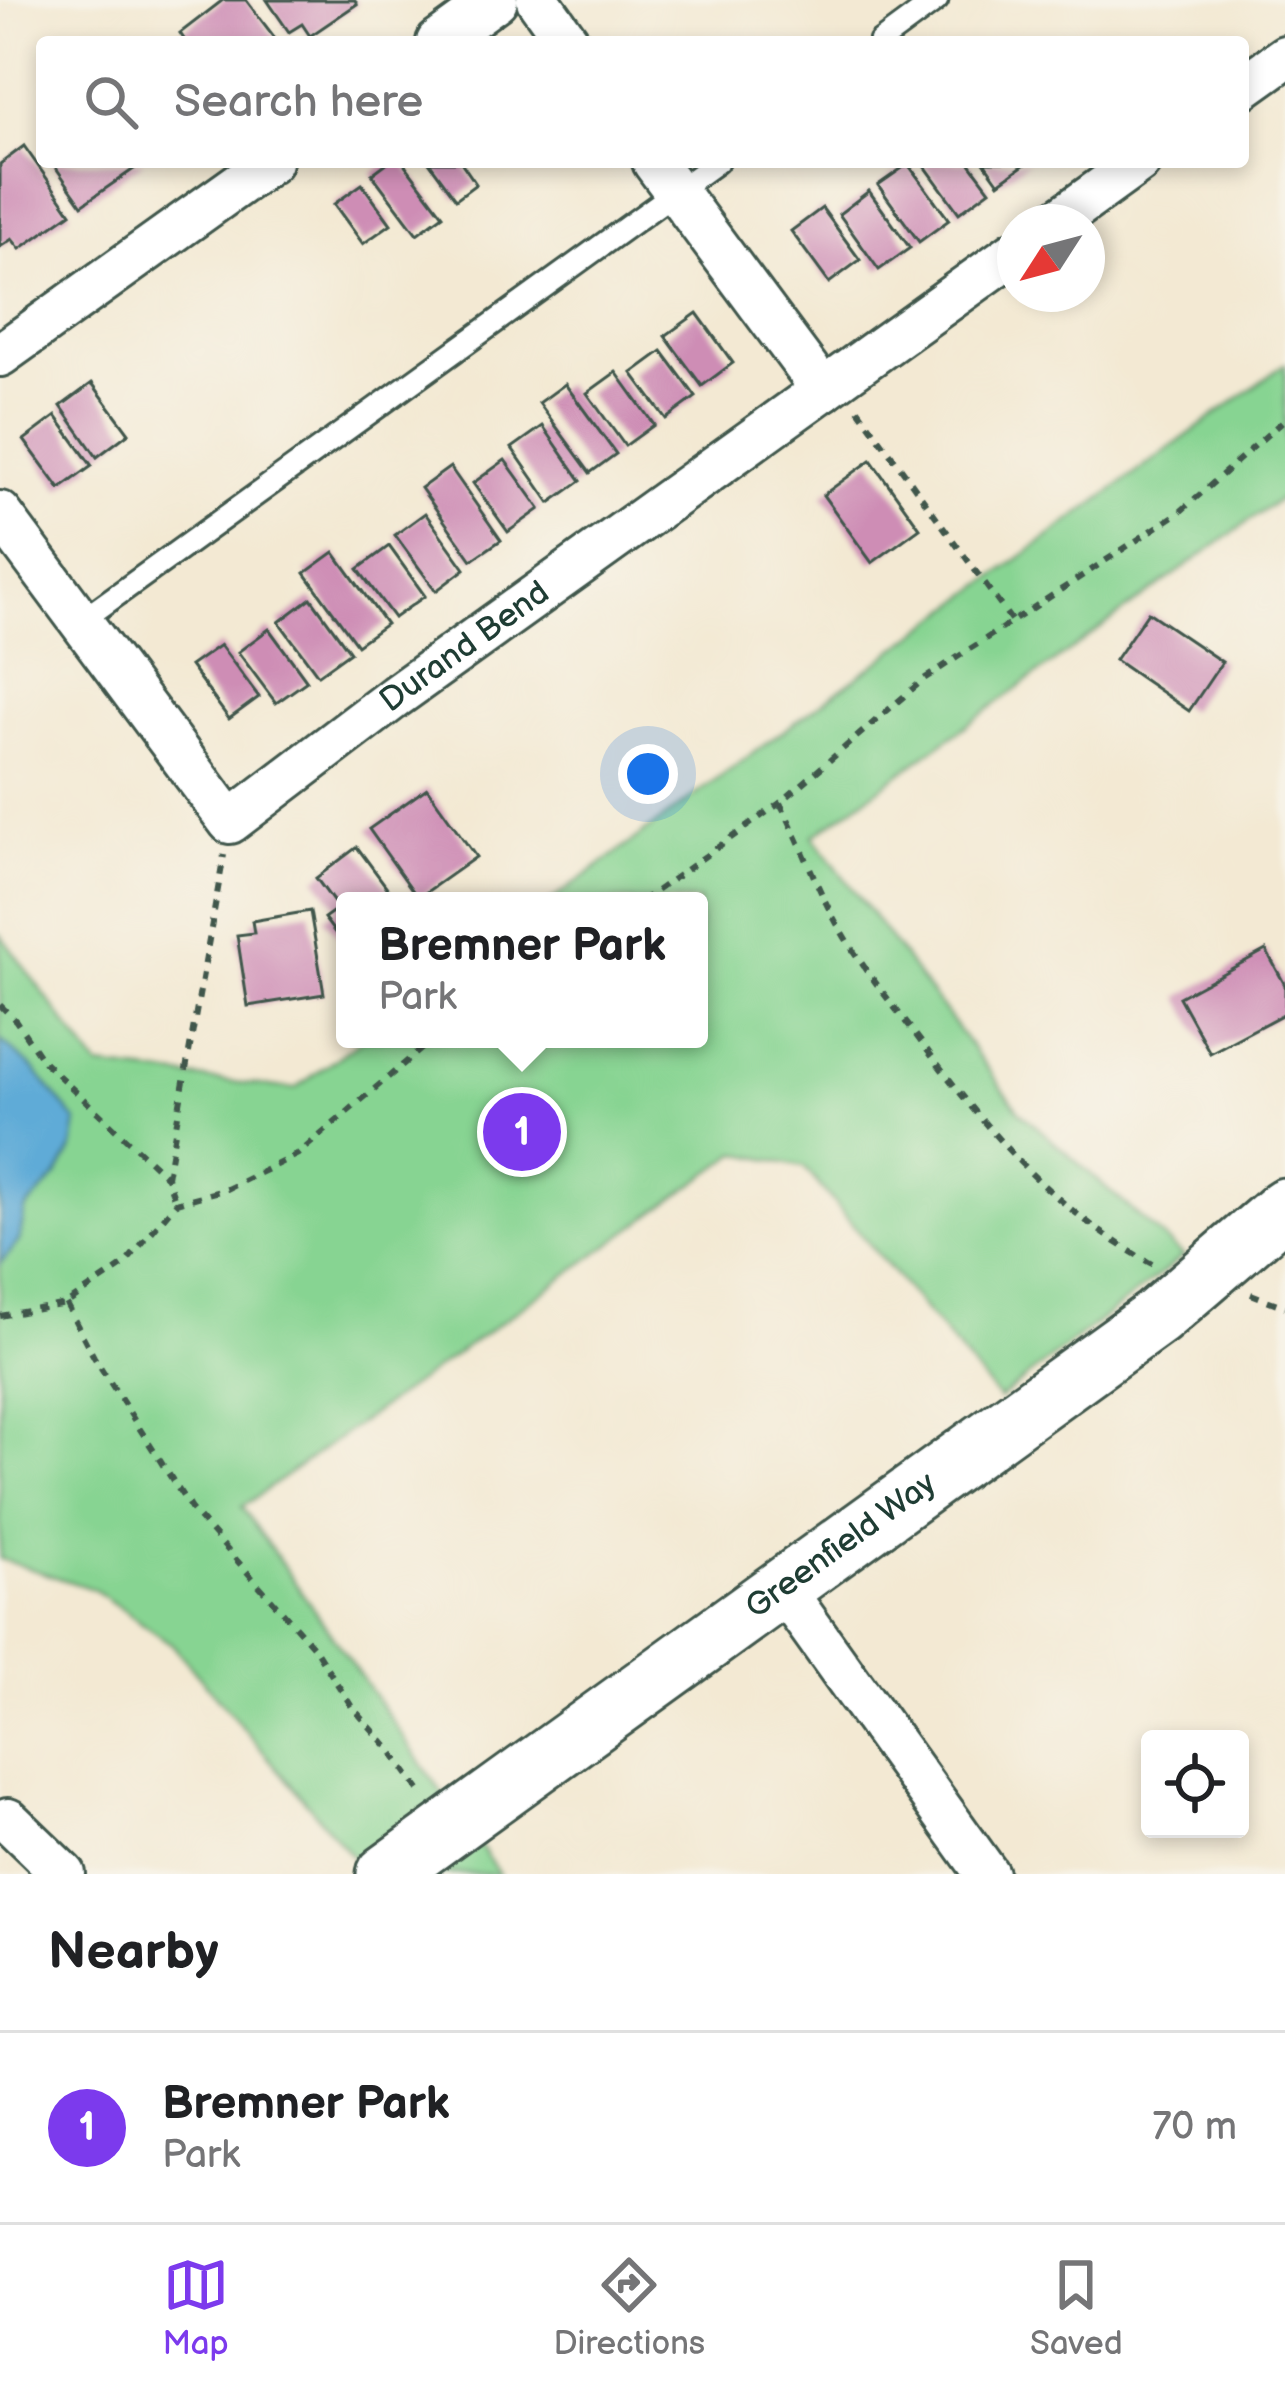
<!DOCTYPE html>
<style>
:root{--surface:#fff;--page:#f6f6f6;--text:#202124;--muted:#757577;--line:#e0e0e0;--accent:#7c3aed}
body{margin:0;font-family:"Balsamiq Sans",sans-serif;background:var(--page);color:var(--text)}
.controls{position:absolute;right:36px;bottom:36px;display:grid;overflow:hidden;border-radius:12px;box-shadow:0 6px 18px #0003}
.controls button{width:108px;height:108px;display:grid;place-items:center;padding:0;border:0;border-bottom:3px solid var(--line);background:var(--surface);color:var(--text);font:60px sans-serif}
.compass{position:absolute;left:997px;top:204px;width:108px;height:108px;border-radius:50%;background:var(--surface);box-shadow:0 6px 18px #0003;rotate:234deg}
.you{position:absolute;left:648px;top:774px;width:42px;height:42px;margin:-30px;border:9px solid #fff;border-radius:50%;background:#1a73e8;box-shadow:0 0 0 18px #1a73e833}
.badge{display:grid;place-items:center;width:78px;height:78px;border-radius:50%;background:var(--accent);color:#fff;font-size:39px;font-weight:700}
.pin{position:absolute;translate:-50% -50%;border:6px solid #fff;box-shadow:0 3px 12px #0006}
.popup{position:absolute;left:336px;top:892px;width:372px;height:156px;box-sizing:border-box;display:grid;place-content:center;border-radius:12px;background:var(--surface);filter:drop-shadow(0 3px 9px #0005);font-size:39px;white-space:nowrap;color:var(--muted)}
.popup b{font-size:45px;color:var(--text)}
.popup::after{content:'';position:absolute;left:50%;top:100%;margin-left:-24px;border:24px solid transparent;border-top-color:var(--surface)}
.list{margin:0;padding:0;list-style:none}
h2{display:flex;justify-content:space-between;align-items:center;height:156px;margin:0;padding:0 48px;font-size:51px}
h2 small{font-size:39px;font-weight:400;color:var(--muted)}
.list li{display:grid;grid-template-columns:78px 1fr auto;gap:36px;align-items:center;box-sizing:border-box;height:192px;padding:0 48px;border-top:3px solid var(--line)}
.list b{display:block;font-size:45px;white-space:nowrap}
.list p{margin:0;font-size:39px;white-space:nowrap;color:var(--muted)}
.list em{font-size:39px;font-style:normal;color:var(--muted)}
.icon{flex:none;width:66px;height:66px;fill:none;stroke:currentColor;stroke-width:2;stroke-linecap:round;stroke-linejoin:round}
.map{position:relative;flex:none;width:1285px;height:1874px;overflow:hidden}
.search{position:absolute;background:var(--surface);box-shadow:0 6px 18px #0003;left:36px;right:36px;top:36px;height:132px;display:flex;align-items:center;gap:30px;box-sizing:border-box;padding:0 42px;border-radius:12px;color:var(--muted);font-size:45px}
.sheet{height:348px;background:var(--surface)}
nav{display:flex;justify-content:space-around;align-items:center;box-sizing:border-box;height:168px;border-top:3px solid var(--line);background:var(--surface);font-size:33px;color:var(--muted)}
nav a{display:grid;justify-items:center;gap:6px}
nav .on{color:var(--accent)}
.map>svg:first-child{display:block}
</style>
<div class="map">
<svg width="1285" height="1874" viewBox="0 0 1285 1874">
<rect width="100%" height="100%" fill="#f7f3e8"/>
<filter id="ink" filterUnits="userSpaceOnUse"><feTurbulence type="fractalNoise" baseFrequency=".00833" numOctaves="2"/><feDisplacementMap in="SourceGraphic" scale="24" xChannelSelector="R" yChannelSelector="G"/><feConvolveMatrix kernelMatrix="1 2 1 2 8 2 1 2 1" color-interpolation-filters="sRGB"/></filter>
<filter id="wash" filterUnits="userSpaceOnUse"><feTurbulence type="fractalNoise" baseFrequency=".004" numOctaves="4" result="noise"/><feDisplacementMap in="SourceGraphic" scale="48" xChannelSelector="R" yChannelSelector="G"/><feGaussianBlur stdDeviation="2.7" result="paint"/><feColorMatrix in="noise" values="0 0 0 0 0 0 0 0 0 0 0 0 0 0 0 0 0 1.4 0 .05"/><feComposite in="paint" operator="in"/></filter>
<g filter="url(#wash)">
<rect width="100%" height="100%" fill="#f3e9d3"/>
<path fill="#87d492" stroke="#538863" stroke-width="3" d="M1285 364V495L813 836 1020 1112 1184 1256 999 1399 804 1167 737 1153 242 1507 499 1874H367L172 1644 93 1589 0 1559V934L98 1067 295 1089 363 1039H699V901H551Z"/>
<path fill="#5eabd7" stroke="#3e7486" stroke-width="3" d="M0 1040 33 1068 77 1122 73 1147 58 1175 25 1210 19 1241 0 1264Z"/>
<g id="blocks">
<g fill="#ce8db5">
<path d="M223 0H246L278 42H186L180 33Z"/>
<path d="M267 0H355L357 4 310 36 302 24 289 32Z"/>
<path d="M24 146 71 213 20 249 12 239 0 247V164Z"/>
<path d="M52 162H144L82 205Z"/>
<path d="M388 162H403L443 215 417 234 372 174Z"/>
<path d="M429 162H461L476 184 456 199Z"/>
<path d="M922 162H969L990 190 959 213Z"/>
<path d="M984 162H1028L999 183Z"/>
<path d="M908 164 949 220 919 242 878 185Z"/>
<path d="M362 184 391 224 363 244 334 204Z"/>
<path d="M869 191 910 248 879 270 839 214Z"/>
<path d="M822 208 860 260 829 283 791 231Z"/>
<path d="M697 313 733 363 702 386 665 336Z"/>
<path d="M662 351 696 397 666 419 632 373Z"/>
<path d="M616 372 654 425 625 446 587 393Z"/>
<path d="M92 383 129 433 97 457 61 406Z"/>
<path d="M565 384 616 454 590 473 539 403Z"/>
<path d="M56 416 92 466 60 489 24 440Z"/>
<path d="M543 426 581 481 550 503 512 448Z"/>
<path d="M505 460 540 509 508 532 473 483Z"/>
<path d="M871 460 920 528 872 563 823 495Z"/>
<path d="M450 467 501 540 472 560 421 488Z"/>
<path d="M425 513 465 569 436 591 395 535Z"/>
<path d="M389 546 425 596 394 618 358 569Z"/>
<path d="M334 552 386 624 357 645 305 573Z"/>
<path d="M311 598 350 652 318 675 279 622Z"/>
<path d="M1148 612 1222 662 1189 711 1115 660Z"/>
<path d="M269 629 307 681 276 703 238 652Z"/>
<path d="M220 645 259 697 229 719 190 666Z"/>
<path d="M427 788 476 857 418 898 369 829Z"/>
<path d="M357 847 397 901H345V946L324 918 338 908 316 878Z"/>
<path d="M310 911 324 994 248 1006 237 935 254 933 252 921Z"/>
<path d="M1266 950 1285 985V1013L1210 1053 1179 997Z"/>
</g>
</g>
</g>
<g filter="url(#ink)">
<use href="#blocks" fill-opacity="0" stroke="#3f574c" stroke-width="3"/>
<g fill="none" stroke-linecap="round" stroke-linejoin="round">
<defs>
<g id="lane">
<path d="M880 42 937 0"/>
<path d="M81 621 717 162"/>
</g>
<g id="street">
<path d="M538 0 568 42"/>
<path d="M438 42 496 0"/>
<path d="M1243 87 1285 57"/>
<path d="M654 162 823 390"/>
<path d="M1056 222 1139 162"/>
<path d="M0 355 270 162"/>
<path id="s1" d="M0 513 230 822 396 696 1015 252"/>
<path d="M783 1589 987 1874"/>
<path d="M8 1820 64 1874"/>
</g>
<g id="secondary">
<path id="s2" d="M386 1874 1157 1317 1285 1207"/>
</g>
</defs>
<use href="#lane" stroke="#3f574c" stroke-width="27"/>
<use href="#street" stroke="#3f574c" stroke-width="48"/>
<use href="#secondary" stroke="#3f574c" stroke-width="63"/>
<g stroke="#3f574c" stroke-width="6" stroke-dasharray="9 9" stroke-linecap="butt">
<path d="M858 409 1011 620"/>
<path d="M780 803C802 844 816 888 840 929 861 966 889 1000 915 1034 988 1131 1044 1203 1152 1264"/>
<path d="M642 901 780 803 924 679 1180 512 1285 419"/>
<path d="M0 1005 16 1021 44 1062 167 1177 176 1203"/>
<path d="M167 1177 224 855"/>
<path d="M1251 1294 1285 1307"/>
<path d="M66 1304 94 1357 191 1509 313 1646 352 1707 389 1748 422 1794"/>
<path d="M0 1316 66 1304 124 1265 176 1203 227 1189 298 1154 433 1039"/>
</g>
<use href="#lane" stroke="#fff" stroke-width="21"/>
<use href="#street" stroke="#fff" stroke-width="42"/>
<use href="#secondary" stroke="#fff" stroke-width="57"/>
</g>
</g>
<g text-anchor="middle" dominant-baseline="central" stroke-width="9" stroke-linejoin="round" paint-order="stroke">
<g font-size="33" fill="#1f3d34" stroke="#f7f3e8">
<text stroke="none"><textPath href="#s1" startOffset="678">Durand Bend</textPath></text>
<text stroke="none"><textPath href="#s2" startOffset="561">Greenfield Way</textPath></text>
</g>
</g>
</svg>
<div class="controls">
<button><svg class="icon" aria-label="locate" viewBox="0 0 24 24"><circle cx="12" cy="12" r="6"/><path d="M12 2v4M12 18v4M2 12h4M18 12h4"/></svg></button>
</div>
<svg class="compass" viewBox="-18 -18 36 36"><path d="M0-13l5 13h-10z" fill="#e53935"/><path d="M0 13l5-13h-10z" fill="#757577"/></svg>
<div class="you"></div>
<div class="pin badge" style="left:522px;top:1132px">1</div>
<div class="popup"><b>Bremner Park</b>Park</div>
<div class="search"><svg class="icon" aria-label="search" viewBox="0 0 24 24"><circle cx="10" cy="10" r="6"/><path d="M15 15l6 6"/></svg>Search here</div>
</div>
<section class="sheet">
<h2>Nearby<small></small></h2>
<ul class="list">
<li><span class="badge">1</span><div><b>Bremner Park</b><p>Park</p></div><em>70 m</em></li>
</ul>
</section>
<nav>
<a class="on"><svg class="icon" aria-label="map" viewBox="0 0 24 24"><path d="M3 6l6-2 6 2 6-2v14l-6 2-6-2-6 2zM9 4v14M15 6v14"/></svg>Map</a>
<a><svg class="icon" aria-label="directions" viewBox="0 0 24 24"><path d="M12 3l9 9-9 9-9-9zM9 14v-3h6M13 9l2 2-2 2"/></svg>Directions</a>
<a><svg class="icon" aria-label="saved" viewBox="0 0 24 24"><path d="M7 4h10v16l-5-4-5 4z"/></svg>Saved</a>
</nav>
